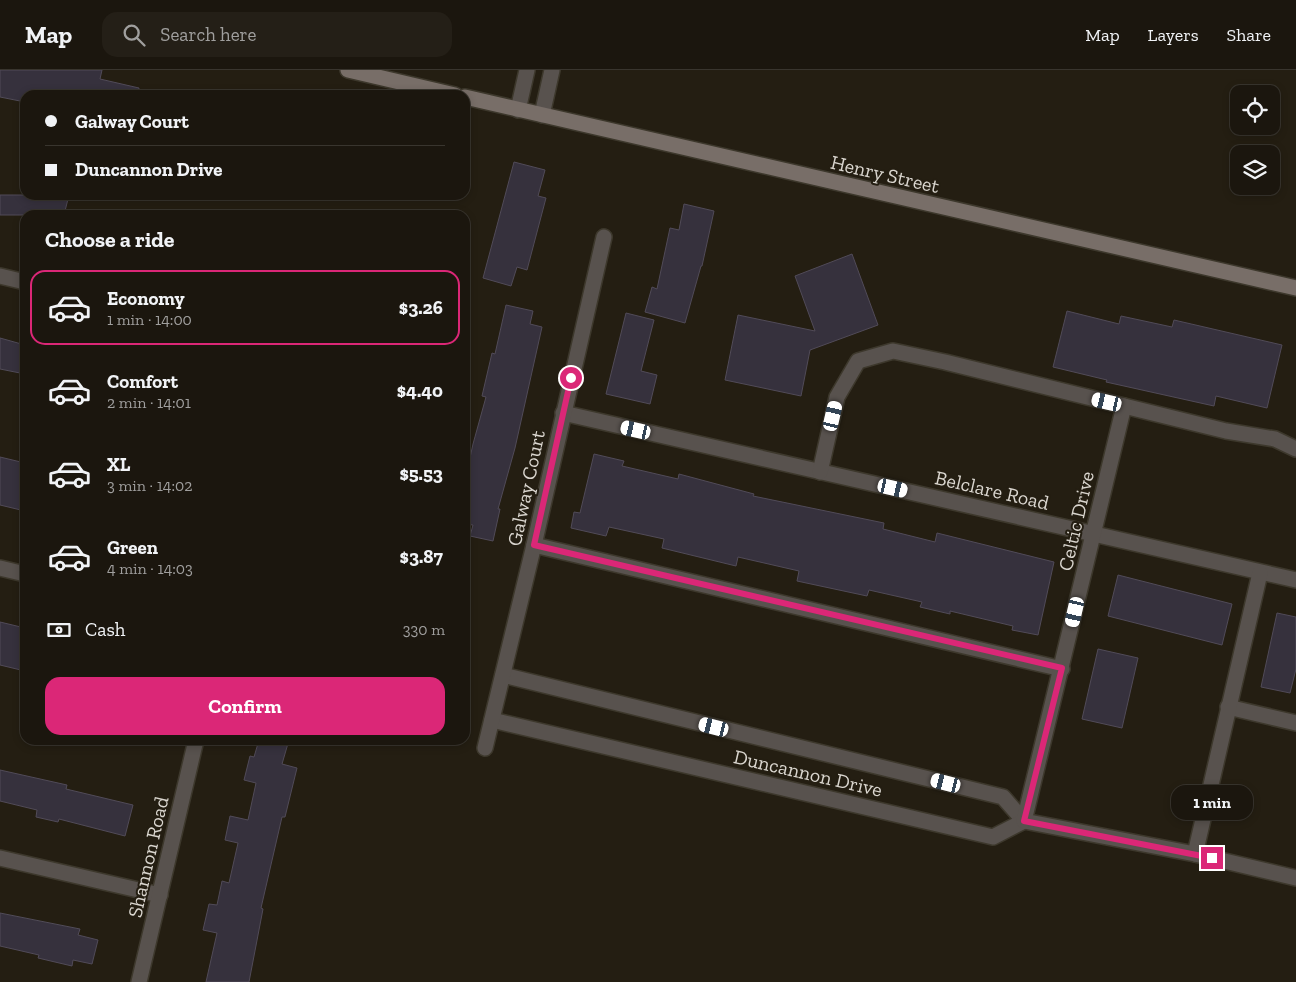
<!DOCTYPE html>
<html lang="en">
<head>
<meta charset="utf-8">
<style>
	body { margin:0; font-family:"Zilla Slab",serif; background:#241f17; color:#f1f3f6; height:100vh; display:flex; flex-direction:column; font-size:19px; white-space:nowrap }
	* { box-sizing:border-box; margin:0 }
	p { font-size:16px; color:#a09f9e }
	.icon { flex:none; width:28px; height:28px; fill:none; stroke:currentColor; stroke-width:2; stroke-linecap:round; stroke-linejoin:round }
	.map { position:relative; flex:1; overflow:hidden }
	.panel { position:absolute; left:20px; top:140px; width:450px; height:535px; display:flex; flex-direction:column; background:#1b160e; border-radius:15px; box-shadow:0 2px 8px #0003,0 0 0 1px #39352e }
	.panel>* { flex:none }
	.hud { position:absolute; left:20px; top:20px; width:450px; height:110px; border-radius:15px; box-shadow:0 2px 8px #0003,0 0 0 1px #39352e; display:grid; align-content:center; height:110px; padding:0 25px; background:#1b160e }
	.controls { position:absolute; left:1230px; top:15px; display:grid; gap:10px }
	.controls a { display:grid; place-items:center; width:50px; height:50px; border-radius:10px; background:#1b160e; box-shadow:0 2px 8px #0003,0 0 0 1px #39352e; font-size:25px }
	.end { position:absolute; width:22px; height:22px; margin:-11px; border:6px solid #db2777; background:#fff; box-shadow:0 0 0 2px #fff }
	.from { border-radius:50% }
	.bubble { position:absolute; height:35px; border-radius:15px; background:#1b160e; box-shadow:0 2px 8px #0003,0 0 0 1px #39352e; font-size:16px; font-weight:700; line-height:35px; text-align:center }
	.car { position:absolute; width:15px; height:30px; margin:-15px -8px; border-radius:6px; box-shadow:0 0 4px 1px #0007; background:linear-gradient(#fff 24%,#345 0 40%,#fff 0 76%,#345 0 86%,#fff 0) }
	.hud b { display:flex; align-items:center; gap:18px; height:48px; font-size:19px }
	.hud b+b { border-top:1px solid #39352e }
	.hud i { width:12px; height:12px; background:#f1f3f6 }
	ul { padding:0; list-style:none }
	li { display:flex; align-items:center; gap:15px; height:75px; margin:0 10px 8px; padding:0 15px; border:2px solid transparent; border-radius:15px }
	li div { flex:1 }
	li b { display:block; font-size:19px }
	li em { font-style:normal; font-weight:700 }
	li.on { border-color:#db2777 }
	li>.icon { width:45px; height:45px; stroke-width:1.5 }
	h2 { padding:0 25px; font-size:22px; line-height:60px }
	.pay { display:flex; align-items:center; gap:12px; height:55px; padding:0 25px; font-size:19px }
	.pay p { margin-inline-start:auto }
	.button { display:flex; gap:10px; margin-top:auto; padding:10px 25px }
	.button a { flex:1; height:58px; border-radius:15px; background:#db2777; color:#fff; font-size:20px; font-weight:700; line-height:58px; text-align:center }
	header { display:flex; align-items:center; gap:30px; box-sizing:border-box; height:70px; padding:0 25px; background:#1b160e; border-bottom:1px solid #39352e }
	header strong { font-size:24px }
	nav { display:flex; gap:28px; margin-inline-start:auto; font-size:18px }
	.search { width:350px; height:45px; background:#241f17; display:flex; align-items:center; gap:12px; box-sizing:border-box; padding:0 18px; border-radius:15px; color:#a09f9e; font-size:19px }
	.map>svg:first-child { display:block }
</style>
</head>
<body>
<header>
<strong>Map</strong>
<div class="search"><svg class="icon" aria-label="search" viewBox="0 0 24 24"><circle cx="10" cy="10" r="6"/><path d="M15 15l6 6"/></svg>Search here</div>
<nav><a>Map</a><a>Layers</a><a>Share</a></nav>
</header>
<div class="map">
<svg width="1296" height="912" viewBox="0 0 1296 912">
	<rect width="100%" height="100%" fill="#241e12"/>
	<g fill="#36313d" stroke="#514b58">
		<polygon points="0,0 102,0 100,9 139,18 138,25 25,25 25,32 0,27"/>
		<polygon points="514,92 545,100 538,126 546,128 527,200 517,197 511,216 483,208"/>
		<polygon points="0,125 69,125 64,145 0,145"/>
		<polygon points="684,134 714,141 702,196 701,196 685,253 645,242 652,217 657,219 670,158 679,160"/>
		<polygon points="852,184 878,255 810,280 801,326 725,310 738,245 815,261 795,206"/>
		<polygon points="506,235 533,241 530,254 542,257 515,378 498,439 500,439 493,471 470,466 473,455 465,454 465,411 473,374 486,327 482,326 492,283 495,284"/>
		<polygon points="1067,241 1119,254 1121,246 1172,257 1174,250 1282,275 1267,338 1216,326 1214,336 1106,312 1107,310 1053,297"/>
		<polygon points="626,243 654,250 641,301 657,305 650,334 606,324"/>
		<polygon points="0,268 25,275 25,304 0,299"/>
		<polygon points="594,384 624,391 622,396 678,409 679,404 754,424 753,426 884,453 883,459 935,472 937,463 1054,492 1038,565 1012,560 1013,556 950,541 950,544 920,537 922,532 869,520 867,526 797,511 799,501 738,487 736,496 662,478 664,469 609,457 606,466 571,458 574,442 580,443"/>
		<polygon points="0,387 25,393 25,441 0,435"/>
		<polygon points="1118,505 1232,534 1222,575 1108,546"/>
		<polygon points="1277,543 1296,547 1296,599 1290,623 1261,617"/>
		<polygon points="0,552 25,558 25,601 0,595"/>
		<polygon points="1098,579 1138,588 1122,658 1082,649"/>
		<polygon points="259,670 289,670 282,694 297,698 285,747 282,747 261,838 263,839 249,912 206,912 217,863 203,860 209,834 217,835 222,811 229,813 238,773 225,770 230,746 248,750 256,713 244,710 250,686 254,687"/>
		<polygon points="0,700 67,715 66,719 133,735 125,766 59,749 58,752 36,747 37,740 0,731"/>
		<polygon points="0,843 80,859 78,865 98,870 92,894 73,890 72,896 38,888 39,885 0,876"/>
	</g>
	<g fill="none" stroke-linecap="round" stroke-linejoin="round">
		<defs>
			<g id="street">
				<polyline points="518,40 527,0"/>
				<polyline points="542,45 552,0"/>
				<polyline points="0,206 25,212"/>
				<polyline points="563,343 1296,510"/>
				<polyline points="820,402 837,327 858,291 893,281 945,292 1226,361 1275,369 1296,379"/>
				<polyline points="534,475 1062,599"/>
				<polyline points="0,498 25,504"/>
				<polyline points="503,605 1003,727 1024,751 1195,784 1296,808"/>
				<polyline points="1228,637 1296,653"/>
				<polyline points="492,650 993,767 1024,751"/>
				<polyline points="485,678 534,475 604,167"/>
				<polyline points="1024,751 1124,336"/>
				<polyline points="1195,784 1260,503"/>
				<polyline points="0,788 160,825"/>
				<polyline points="139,912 196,670"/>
			</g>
			<g id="secondary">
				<polyline points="348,0 455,25"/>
				<polyline points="465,27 1296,218"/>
			</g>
		</defs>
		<use href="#street" stroke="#3d382c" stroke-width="18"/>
		<use href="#secondary" stroke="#3d382c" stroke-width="18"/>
		<use href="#street" stroke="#58524e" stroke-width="15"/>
		<use href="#secondary" stroke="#786e68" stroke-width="15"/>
	</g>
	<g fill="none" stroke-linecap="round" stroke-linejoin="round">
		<polyline stroke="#db2777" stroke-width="6" points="571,308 534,475 1062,598 1024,751 1212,788"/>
	</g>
	<g text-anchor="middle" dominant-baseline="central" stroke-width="4" stroke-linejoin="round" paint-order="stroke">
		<g font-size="20" fill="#dad6cf" stroke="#241e12">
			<text transform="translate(885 104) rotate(13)">Henry Street</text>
			<text transform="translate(526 418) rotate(-78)">Galway Court</text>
			<text transform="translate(992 420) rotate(13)">Belclare Road</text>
			<text transform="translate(1076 451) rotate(-77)">Celtic Drive</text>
			<text transform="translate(808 703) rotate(13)">Duncannon Drive</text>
			<text transform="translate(148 787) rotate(-77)">Shannon Road</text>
		</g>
	</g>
</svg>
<div class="controls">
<a><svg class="icon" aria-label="locate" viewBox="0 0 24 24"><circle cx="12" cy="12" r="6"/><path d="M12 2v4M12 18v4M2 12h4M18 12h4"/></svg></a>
<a><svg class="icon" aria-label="layers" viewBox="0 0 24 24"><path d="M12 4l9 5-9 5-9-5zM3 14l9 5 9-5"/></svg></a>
</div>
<i class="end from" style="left:571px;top:308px"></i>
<i class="end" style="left:1212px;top:788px"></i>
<div class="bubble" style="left:1171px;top:715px;width:82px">1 min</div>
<i class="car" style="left:1107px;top:332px;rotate:283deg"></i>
<i class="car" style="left:833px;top:346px;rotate:13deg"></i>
<i class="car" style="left:636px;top:360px;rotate:283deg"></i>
<i class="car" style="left:893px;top:418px;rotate:103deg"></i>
<i class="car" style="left:1075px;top:542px;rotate:193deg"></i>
<i class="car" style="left:714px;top:657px;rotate:284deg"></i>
<i class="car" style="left:946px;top:713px;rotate:284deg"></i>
<div class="hud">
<b><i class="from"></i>Galway Court</b>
<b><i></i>Duncannon Drive</b>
</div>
<section class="panel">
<h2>Choose a ride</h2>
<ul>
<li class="on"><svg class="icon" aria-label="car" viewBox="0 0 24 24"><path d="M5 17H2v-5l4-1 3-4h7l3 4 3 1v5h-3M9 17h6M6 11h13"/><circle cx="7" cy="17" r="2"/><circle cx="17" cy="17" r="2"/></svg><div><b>Economy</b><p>1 min · 14:00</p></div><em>$3.26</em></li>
<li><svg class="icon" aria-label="car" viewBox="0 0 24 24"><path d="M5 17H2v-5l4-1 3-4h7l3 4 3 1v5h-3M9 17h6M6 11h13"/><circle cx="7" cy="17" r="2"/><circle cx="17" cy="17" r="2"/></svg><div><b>Comfort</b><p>2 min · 14:01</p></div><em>$4.40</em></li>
<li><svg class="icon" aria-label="car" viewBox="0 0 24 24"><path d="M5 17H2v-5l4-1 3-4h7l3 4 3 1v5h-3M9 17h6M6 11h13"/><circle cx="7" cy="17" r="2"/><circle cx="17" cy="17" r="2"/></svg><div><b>XL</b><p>3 min · 14:02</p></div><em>$5.53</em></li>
<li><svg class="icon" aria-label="car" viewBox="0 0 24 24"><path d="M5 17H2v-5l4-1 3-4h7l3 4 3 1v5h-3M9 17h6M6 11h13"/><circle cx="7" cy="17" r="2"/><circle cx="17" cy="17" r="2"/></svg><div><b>Green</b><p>4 min · 14:03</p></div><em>$3.87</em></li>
</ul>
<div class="pay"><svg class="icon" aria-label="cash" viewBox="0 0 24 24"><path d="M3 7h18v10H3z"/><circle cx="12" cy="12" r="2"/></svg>Cash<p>330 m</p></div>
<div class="button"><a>Confirm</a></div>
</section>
</div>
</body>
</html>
